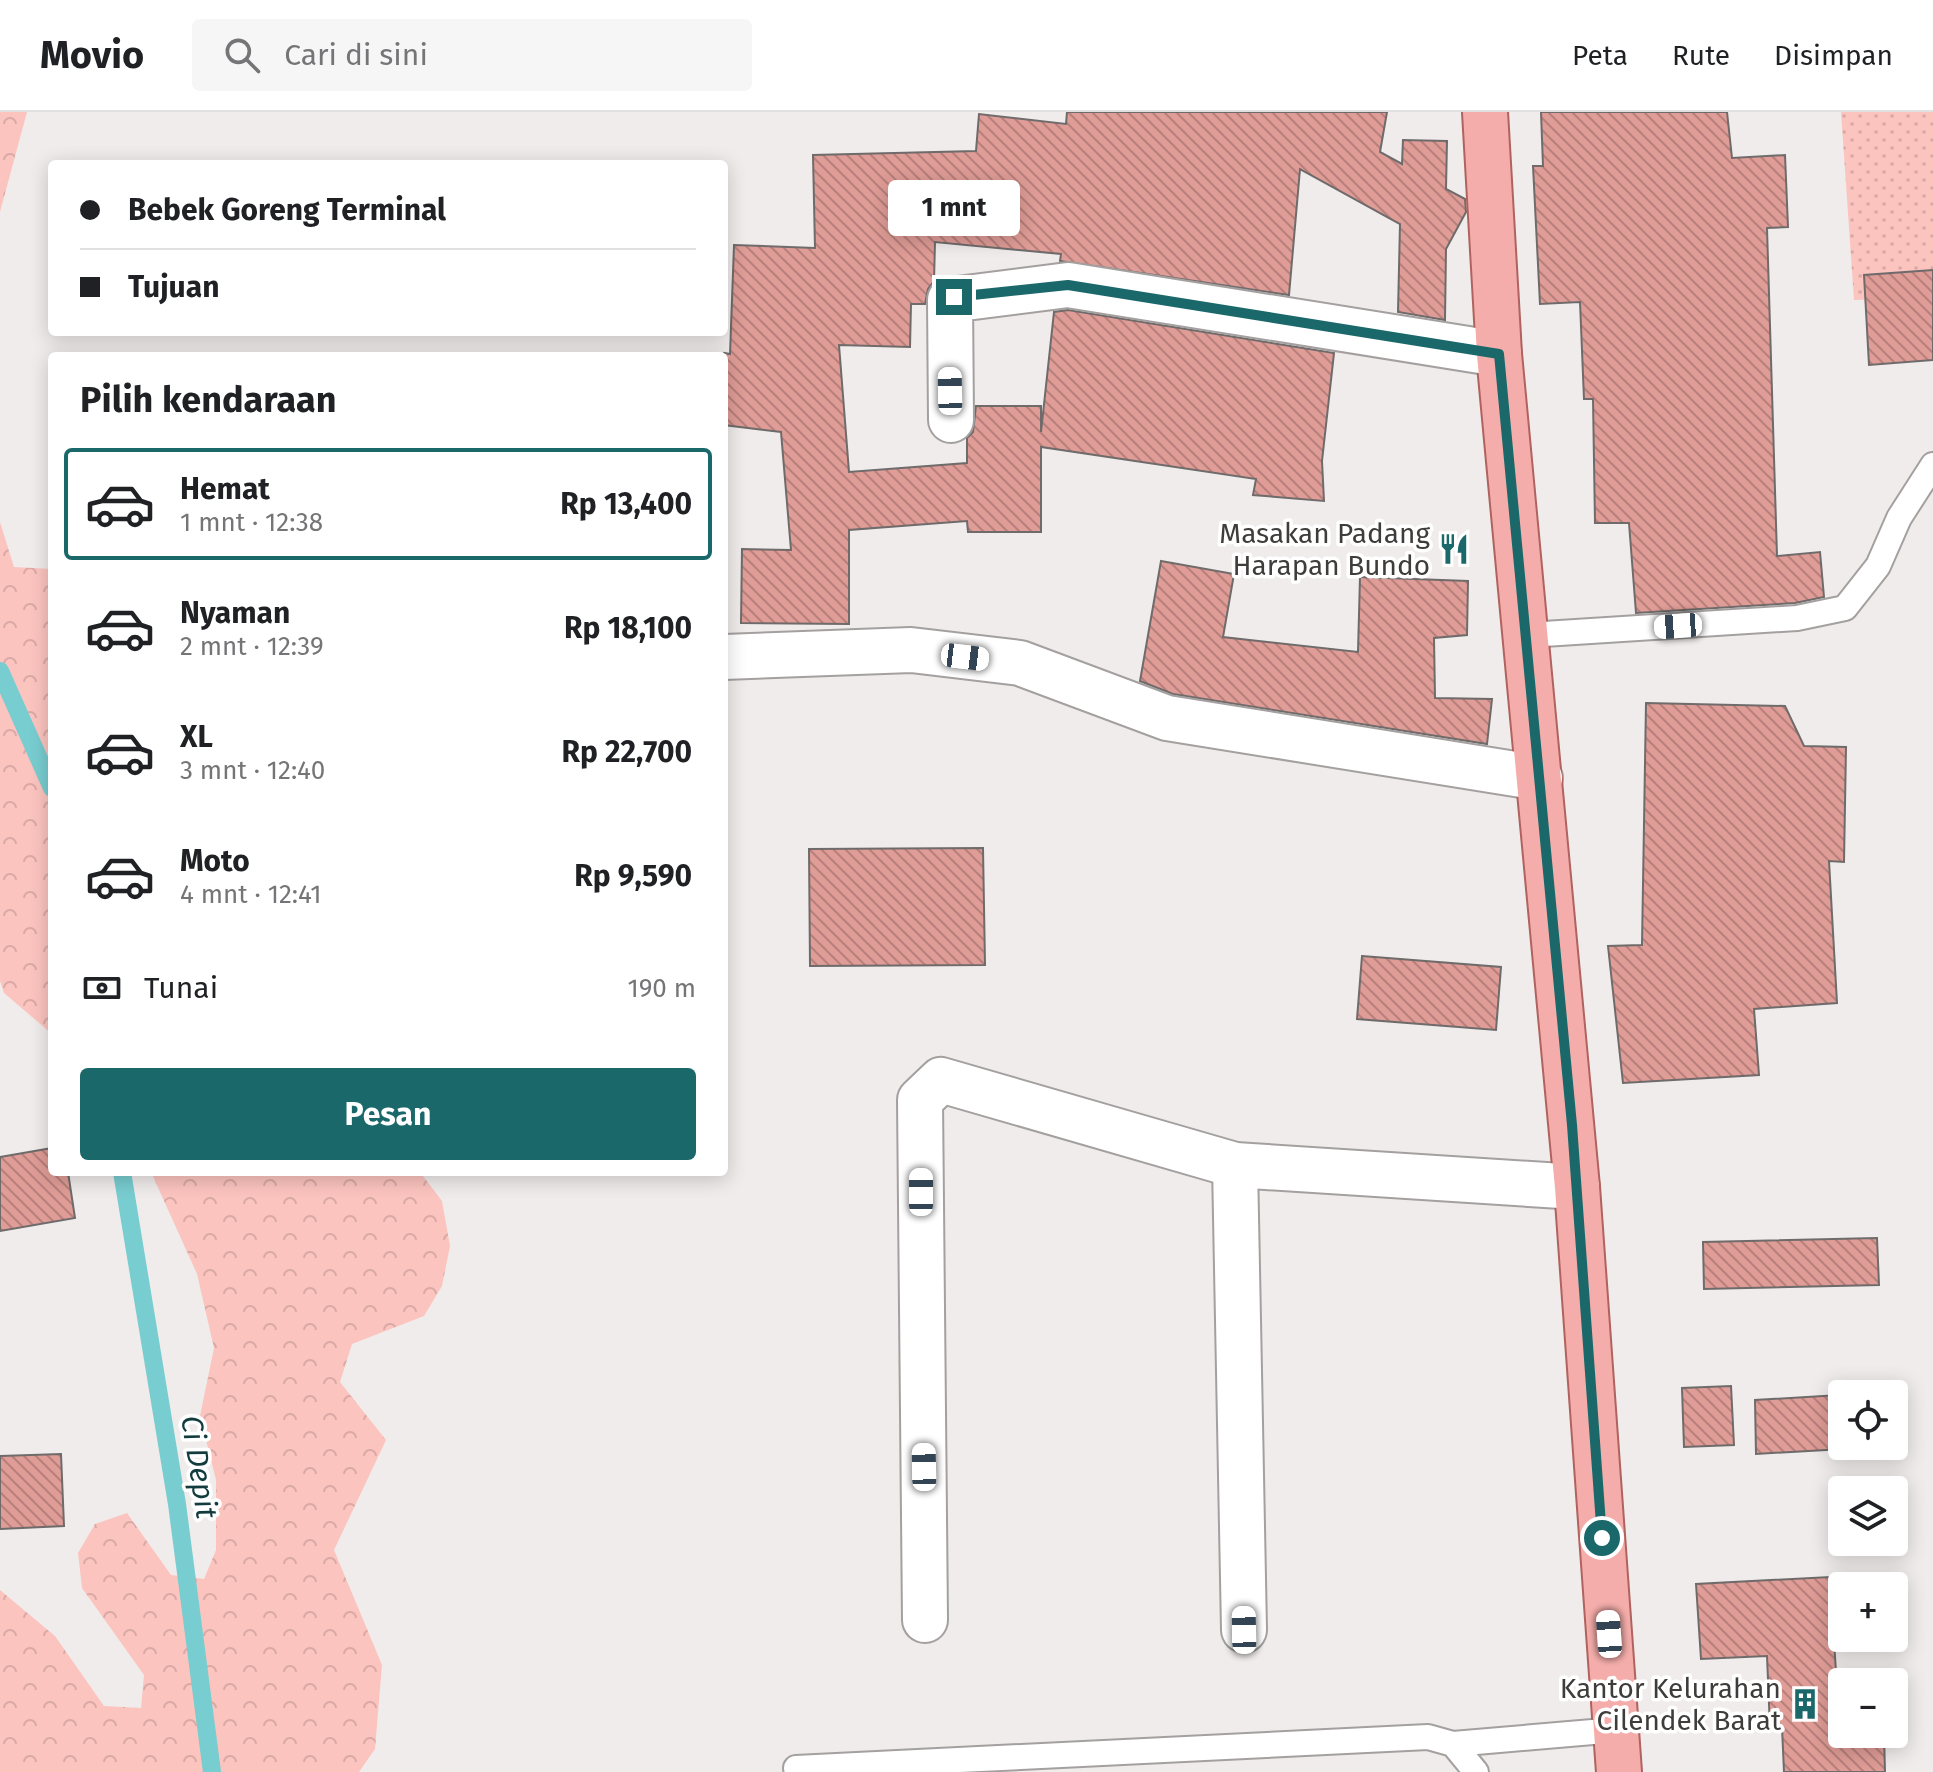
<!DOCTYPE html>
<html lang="id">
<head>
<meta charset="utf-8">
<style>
	body { margin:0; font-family:"Fira Sans",sans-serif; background:#f6f6f6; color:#202124; height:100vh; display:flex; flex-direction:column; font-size:30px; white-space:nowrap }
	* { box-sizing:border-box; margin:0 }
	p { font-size:26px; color:#757577 }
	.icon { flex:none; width:44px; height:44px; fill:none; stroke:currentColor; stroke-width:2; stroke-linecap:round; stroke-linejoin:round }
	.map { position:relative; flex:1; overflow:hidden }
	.sheet { position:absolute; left:48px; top:240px; width:680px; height:824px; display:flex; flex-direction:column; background:#fff; border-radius:8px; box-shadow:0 4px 20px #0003 }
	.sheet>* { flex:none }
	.hud { position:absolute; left:48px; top:48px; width:680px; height:176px; border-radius:8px; box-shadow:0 4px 20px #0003; display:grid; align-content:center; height:176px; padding:0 32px; background:#fff }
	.fabs { position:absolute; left:1828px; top:1268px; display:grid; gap:16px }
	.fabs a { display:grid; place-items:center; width:80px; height:80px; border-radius:8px; background:#fff; box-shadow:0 4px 20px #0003; font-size:40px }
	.end { position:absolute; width:36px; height:36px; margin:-18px; border:10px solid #1b686b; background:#fff; box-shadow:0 0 0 4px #fff }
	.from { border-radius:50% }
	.bubble { position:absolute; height:56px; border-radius:8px; background:#fff; box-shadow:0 4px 20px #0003; font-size:26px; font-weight:700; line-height:56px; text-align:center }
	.car { position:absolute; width:24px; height:48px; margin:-24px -12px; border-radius:10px; box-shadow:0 0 6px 2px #0007; background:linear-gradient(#fff 24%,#345 0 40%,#fff 0 76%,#345 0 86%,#fff 0) }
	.hud b { display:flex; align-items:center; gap:28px; height:76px; font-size:30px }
	.hud b+b { border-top:2px solid #e0e0e0 }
	.hud i { width:20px; height:20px; background:#202124 }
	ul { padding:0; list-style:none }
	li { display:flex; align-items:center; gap:24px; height:112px; margin:0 16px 12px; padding:0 16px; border:4px solid transparent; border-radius:8px }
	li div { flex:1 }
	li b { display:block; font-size:30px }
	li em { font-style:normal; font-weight:700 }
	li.active { border-color:#1b686b }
	li>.icon { width:72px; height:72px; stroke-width:1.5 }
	h2 { padding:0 32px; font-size:36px; line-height:96px }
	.pay { display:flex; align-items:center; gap:20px; height:88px; padding:0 32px; font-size:30px }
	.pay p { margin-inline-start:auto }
	.primary-button { display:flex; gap:16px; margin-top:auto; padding:16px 32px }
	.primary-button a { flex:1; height:92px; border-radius:8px; background:#1b686b; color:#fff; font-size:32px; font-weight:700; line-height:92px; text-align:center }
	header { display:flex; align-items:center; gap:48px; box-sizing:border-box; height:112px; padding:0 40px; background:#fff; border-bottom:2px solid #e0e0e0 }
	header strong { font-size:38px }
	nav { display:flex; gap:44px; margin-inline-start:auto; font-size:28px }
	.search { width:560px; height:72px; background:#f6f6f6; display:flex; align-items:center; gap:20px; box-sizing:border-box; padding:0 28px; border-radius:8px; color:#757577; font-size:30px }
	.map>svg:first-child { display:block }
</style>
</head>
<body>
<header>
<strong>Movio</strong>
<div class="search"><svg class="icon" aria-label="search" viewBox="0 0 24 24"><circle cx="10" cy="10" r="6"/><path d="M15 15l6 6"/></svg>Cari di sini</div>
<nav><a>Peta</a><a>Rute</a><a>Disimpan</a></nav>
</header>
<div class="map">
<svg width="1933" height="1660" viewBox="0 0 1933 1660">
	<defs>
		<pattern id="forest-crowns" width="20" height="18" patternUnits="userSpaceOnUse" patternTransform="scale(2)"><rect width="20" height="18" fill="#fcc4bf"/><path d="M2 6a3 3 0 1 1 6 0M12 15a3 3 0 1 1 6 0" fill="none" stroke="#d9a9a5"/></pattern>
		<pattern id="park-dots" width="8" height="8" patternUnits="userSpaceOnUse" patternTransform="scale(2)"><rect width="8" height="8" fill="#fcc4bf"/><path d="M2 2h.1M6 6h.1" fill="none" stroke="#d9a9a5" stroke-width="1.8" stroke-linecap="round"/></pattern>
		<pattern id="building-back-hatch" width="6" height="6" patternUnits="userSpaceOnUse" patternTransform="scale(2)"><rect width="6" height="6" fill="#e09c96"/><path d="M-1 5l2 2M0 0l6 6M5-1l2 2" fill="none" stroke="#b7807c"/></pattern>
	</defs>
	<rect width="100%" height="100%" fill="#f0eceb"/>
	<g fill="url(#forest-crowns)">
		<polygon points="0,0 27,0 0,100"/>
		<polygon points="0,410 14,455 52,457 52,922 4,881 0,869"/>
		<polygon points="151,1060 420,1060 442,1089 450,1134 442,1174 424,1204 352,1232 340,1270 386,1328 334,1438 382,1553 375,1637 359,1660 0,1660 0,1478 55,1524 104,1594 141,1596 144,1563 82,1476 78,1441 95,1412 127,1401 171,1463 204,1467 216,1438 216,1368 200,1304 214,1236 197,1162"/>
	</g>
	<polygon fill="url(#park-dots)" points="1841,0 1933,0 1933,186 1854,188"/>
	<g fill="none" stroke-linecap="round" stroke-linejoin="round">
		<g stroke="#78cdd0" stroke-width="18">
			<polyline points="0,559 52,676"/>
			<polyline points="122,1060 177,1392 212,1660"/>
		</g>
	</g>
	<g fill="url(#building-back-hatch)" stroke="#6f6b6b" stroke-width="2">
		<polygon points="1067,0 1387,0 1380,40 1402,52 1403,28 1447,29 1446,77 1465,87 1466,100 1446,137 1445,208 1398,200 1400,112 1300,57 1289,183 1060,149 1061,142 935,130 934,169 928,177 925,192 911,192 910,235 839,233 849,360 967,351 967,326 973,320 976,294 1041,294 1041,320 1054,200 1068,198 1334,241 1322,349 1324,389 1253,383 1256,367 1041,335 1041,420 968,420 967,409 849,418 849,512 741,511 742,437 791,438 781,320 724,313 724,241 730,242 734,133 815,136 813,43 976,39 979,2 1066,12"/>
		<polygon points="1541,0 1727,0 1732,46 1785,43 1788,115 1767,116 1777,444 1820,440 1824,485 1795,491 1636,501 1629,411 1595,411 1593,287 1584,287 1580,190 1540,192 1533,54 1543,54"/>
		<polygon points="1933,158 1933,248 1869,253 1864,163"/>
		<polygon points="1161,449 1234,462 1223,525 1358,540 1360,465 1468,469 1467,523 1434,526 1435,586 1492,587 1487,632 1173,582 1140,569"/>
		<polygon points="1646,591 1785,594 1804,634 1846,635 1844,750 1829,749 1837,891 1754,897 1759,963 1623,971 1608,834 1642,833"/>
		<polygon points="983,736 985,853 810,854 809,737"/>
		<polygon points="1362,844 1501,855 1496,918 1357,907"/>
		<polygon points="52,1036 52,1060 68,1060 75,1106 0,1119 0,1045"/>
		<polygon points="1877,1126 1879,1173 1704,1177 1703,1130"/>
		<polygon points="1731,1274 1734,1333 1684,1335 1682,1276"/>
		<polygon points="1839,1283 1843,1337 1756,1342 1755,1288"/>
		<polygon points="61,1342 64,1414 0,1417 0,1344"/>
		<polygon points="1830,1465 1836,1560 1881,1559 1882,1570 1842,1570 1842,1622 1884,1622 1885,1660 1784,1660 1782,1615 1770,1616 1767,1544 1701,1547 1696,1472"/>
	</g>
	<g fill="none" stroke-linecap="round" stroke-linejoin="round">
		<defs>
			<g id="service">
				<polyline points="1528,523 1797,506 1845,496 1878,454 1899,406 1933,353"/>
				<polyline points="1453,1632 1616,1618"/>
				<polyline points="796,1656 1428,1625 1453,1632 1476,1660"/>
			</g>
			<g id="minor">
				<polyline points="951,308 950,188 1068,173 1499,242"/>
				<polyline points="724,545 911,538 1020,551 1167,606 1540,666"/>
				<polyline points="1235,1053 1244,1518"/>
				<polyline points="925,1508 920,988 941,968 1235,1053 1577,1075"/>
			</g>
			<polyline id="primary" points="1485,0 1499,242 1577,1075 1619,1660"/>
		</defs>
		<use href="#service" stroke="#a4a09f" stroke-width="28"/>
		<use href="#minor" stroke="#a4a09f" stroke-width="48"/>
		<use href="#primary" stroke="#b0635e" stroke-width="48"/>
		<use href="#service" stroke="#fff" stroke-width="24"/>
		<use href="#minor" stroke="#fff" stroke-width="44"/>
		<use href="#primary" stroke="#f4adaa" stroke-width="44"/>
	</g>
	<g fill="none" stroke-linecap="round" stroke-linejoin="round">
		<polyline stroke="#1b686b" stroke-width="10" points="954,185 1068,173 1499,242 1572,1013 1602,1426"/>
	</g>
	<defs>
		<symbol id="restaurant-bare" viewBox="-9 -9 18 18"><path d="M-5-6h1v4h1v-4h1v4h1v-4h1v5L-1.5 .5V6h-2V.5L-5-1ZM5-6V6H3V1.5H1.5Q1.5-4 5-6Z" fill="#1b686b" stroke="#fff" stroke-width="2.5" paint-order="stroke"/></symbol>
		<symbol id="building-bare" viewBox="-9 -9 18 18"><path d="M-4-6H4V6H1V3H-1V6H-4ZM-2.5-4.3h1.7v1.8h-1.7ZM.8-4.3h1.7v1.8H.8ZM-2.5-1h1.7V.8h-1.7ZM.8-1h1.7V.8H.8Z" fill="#1b686b" stroke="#fff" stroke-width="2.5" paint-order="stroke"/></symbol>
	</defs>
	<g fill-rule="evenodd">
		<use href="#restaurant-bare" x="1432" y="415" width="44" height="44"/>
		<use href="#building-bare" x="1783" y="1570" width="44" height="44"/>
	</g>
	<g text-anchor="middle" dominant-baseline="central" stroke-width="7" stroke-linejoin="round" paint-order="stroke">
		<g font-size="28" fill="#3e3d3c" stroke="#fff" text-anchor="end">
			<text x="1430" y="421">Masakan Padang<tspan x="1430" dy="32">Harapan Bundo</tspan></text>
			<text x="1781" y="1576">Kantor Kelurahan<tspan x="1781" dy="32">Cilendek Barat</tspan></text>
		</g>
		<g font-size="30" font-style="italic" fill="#123b3d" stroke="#fff">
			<text transform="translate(199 1355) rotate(81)">Ci Depit</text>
		</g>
	</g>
</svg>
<div class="fabs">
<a><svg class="icon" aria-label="locate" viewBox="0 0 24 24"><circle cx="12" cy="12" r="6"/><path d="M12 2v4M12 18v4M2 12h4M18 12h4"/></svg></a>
<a><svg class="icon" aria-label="layers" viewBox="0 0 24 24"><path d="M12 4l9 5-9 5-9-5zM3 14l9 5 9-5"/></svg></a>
<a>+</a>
<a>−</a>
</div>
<i class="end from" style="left:1602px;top:1426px"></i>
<i class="end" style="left:954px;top:185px"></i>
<div class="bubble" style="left:888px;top:68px;width:132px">1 mnt</div>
<i class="car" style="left:950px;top:279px;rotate:359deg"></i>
<i class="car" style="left:1678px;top:514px;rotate:266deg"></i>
<i class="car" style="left:965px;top:545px;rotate:97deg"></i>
<i class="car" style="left:921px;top:1080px;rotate:0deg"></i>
<i class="car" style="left:924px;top:1355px;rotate:359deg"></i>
<i class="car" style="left:1244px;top:1518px;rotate:359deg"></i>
<i class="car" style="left:1609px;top:1522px;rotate:356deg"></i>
<div class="hud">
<b><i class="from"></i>Bebek Goreng Terminal</b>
<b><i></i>Tujuan</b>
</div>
<section class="sheet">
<h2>Pilih kendaraan</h2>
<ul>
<li class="active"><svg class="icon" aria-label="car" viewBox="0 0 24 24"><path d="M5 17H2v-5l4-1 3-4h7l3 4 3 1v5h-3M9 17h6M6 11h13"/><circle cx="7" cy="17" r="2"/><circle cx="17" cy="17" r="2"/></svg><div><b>Hemat</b><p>1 mnt · 12:38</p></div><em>Rp 13,400</em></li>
<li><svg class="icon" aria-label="car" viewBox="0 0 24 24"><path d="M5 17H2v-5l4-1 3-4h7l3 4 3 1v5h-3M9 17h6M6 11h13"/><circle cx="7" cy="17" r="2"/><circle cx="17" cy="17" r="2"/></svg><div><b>Nyaman</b><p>2 mnt · 12:39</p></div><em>Rp 18,100</em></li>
<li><svg class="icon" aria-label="car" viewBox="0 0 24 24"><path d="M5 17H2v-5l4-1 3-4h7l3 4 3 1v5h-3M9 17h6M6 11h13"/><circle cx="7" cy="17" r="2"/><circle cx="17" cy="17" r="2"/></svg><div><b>XL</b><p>3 mnt · 12:40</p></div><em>Rp 22,700</em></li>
<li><svg class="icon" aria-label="car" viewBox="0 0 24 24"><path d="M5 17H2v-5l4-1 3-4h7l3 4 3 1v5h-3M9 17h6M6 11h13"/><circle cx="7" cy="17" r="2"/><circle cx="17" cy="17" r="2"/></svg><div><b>Moto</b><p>4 mnt · 12:41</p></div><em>Rp 9,590</em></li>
</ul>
<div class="pay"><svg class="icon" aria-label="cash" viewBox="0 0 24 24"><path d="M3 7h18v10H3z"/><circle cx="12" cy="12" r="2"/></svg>Tunai<p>190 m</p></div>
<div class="primary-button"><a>Pesan</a></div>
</section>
</div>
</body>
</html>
